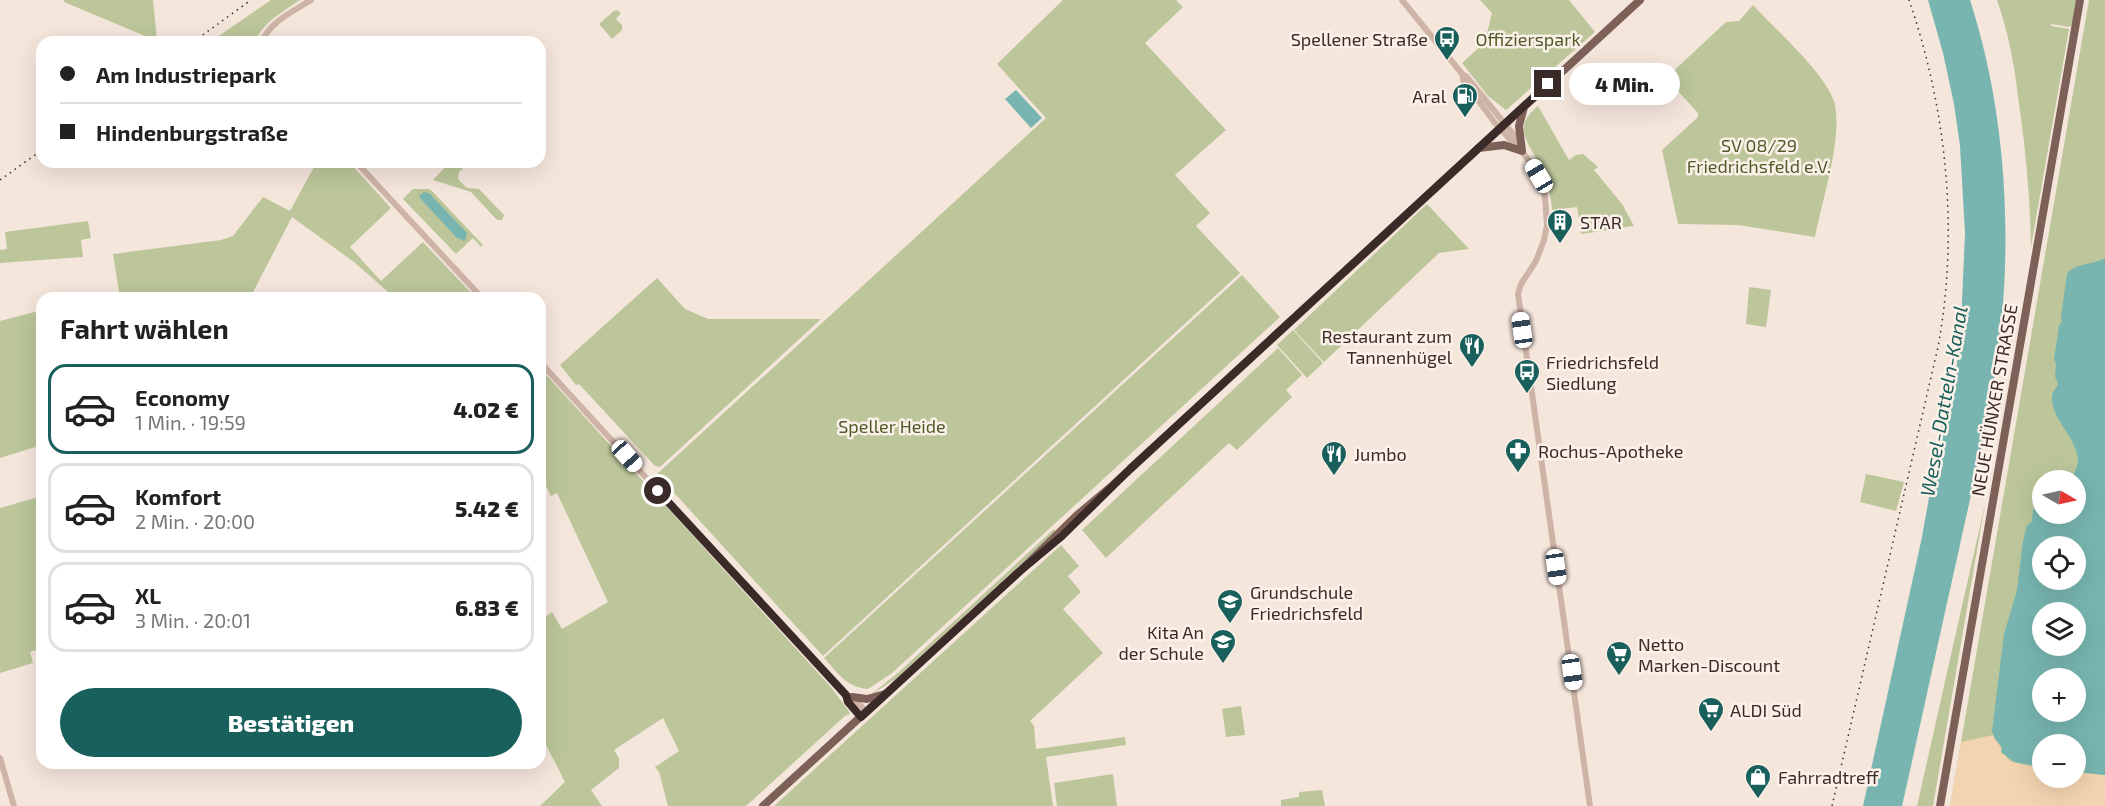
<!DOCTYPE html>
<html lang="de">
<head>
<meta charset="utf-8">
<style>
	body { margin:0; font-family:"Exo 2",sans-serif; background:#f2f2f2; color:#222; height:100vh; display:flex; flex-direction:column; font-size:22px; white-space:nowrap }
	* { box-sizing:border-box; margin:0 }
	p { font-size:20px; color:#767676 }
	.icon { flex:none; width:33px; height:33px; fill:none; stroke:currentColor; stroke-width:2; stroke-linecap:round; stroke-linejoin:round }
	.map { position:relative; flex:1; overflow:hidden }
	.panel { position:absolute; left:36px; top:292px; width:510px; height:477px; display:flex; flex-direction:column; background:#fff; border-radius:18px; box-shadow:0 6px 24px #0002 }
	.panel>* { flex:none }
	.hud { position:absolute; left:36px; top:36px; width:510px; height:132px; border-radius:18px; box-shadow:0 6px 24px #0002; display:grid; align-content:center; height:132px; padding:0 24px; background:#fff }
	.needle { width:39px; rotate:99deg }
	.buttons { position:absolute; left:2032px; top:470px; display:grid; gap:12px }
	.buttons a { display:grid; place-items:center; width:54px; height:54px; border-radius:50%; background:#fff; box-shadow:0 6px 24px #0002; font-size:30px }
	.end { position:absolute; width:27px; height:27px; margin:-14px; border:8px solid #3a2b28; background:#fff; box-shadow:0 0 0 3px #fff }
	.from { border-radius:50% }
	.bubble { position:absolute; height:42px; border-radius:21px; background:#fff; box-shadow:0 6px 24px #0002; font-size:20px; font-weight:800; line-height:42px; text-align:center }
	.car { position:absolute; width:18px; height:36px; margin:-18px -9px; border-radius:8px; box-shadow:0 0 4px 2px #0007; background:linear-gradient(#fff 24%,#345 0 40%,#fff 0 76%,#345 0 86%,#fff 0) }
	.hud b { display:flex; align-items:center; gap:21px; height:57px; font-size:22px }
	.hud b+b { border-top:2px solid #e0e0e0 }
	.hud i { width:15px; height:15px; background:#222 }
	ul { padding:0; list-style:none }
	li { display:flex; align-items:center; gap:18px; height:90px; margin:0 12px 9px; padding:0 12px; border:3px solid #e0e0e0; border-radius:18px }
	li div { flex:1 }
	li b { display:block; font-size:22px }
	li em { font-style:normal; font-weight:800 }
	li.current { border-color:#19605c }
	li>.icon { width:54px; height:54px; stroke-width:1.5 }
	h2 { padding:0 24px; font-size:27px; line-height:72px }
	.button { display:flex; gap:12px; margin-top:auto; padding:12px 24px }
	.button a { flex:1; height:69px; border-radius:36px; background:#19605c; color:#fff; font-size:24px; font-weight:800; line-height:69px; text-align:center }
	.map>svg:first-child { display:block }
</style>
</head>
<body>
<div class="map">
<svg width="2105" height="806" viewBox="0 0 2105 806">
	<rect width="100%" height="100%" fill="#f5e6dc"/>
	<g fill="#bcc69a" fill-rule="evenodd">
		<polygon points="64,0 153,0 157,41 64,2"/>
		<path d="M271,0H300C283,12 263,22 255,42H210Z"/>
		<polygon points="1063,0 1176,0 1183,7 1145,43 1226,130 1175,175 1210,213 1196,226 1240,273 823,656 657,474 1046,118 997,64"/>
		<polygon points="1480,0 1569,0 1595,32 1506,110 1488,96 1462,63 1485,42 1492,13"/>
		<path d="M1997,0H2077L2072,25L2069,27L2051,24V26L2069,29L2031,247C2030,199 2026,152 2019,104C2015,69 2009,34 1997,0Z"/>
		<path d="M2089,0H2105V806H1950ZM2043,480H2076V513H2043ZM2043,546H2076V579H2043ZM2043,612H2076V645H2043ZM2043,678H2076V711H2043ZM2043,744H2076V777H2043Z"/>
		<path d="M1753,5C1774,28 1829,76 1835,105C1842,141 1822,201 1815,237L1738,225L1678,224L1662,150L1698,117V113L1666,78L1726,22L1739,21Z"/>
		<polygon points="617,10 621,13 616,19 622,25 622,30 612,39 599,24 614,11"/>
		<path d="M1538,106L1569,160L1576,155L1583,154L1598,167L1594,170L1622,204L1634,226L1618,228L1616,220L1617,229L1581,234L1577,207L1552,210C1551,192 1545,176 1537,160C1532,150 1525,142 1524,130C1523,120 1531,112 1538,106Z"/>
		<polygon points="308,162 349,162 391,208 350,247 381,281 423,242 476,298 395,298 354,262 292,217 250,298 120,298 113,254 221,240 233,236 263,197 290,211 314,167"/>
		<polygon points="450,162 469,162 459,172 458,179 467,188 479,189 504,215 502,220 497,220 471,192 433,180"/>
		<polygon points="413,189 429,189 432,191 483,245 481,247 473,238 456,254 403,199"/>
		<polygon points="1427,204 1469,249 1439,253 1324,362 1294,330"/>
		<polygon points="88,221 91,238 81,240 83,257 0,263 0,250 7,249 5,232"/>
		<path d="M1242,275L1280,317L892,673L868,689C846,687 838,673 824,658Z"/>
		<polygon points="657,278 685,309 708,319 821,319 660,467 655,466 579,384 576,385 560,365"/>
		<polygon points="1749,287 1771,290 1766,327 1746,324"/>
		<polygon points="42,310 42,445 0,458 0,321"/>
		<polygon points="1293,330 1323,363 1307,378 1277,345"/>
		<polygon points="1278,348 1302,375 1286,390 1292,397 1237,450 1229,443 1106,558 1082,530"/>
		<polygon points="540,368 830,686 848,710 850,714 845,716 746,806 668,806 659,772 655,767 679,751 663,718 614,750 619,758 619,768 591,790 602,806 540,806 565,782 540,733 540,621 552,612 562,629 608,602 557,493 551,496 540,474"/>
		<polygon points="1866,474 1904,482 1896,511 1860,502"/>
		<polygon points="42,496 42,648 30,652 33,663 0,673 0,508"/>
		<polygon points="1985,504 1933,806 1917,806"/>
		<polygon points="1054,529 1056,532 897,678 869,696 899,672"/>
		<polygon points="1061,545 1079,566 1068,576 1081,592 1063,609 1103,653 1030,721 1034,726 1036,749 1125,737 1126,745 1046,757 1053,806 774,806"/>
		<polygon points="1241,706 1245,735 1226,737 1222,709"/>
		<polygon points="1113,774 1117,806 1057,806 1054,783"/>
		<polygon points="1322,790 1325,806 1281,806 1281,800 1299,797 1299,792"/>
	</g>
	<path fill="#f3d4b0" d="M1993,735C1996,740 2007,758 2009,760C2015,764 2036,767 2043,767V777H2076V772L2105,775V806H1950L1961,742Z"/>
	<g fill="#78b5b0" fill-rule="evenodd">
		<path d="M1928,0H1970C2009,121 2014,256 1994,381C1985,439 1970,497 1958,554C1939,638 1921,722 1902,806H1863L1922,537L1944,413L1955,382L1961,325L1965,233L1960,146L1954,104L1943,53Z"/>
		<polygon points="1016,90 1042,118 1031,128 1005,99"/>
		<polygon points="424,192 429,193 467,233 465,241 457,238 420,198 419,196"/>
		<path d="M2105,258V775L2076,772V744H2043V767L2014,762L2001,752L2002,747L1995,739L1992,731L2004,634L2017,590L2023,541L2027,526L2032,521L2033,510L2043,497V513H2076V480H2071C2073,475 2077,468 2078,462C2079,440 2050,418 2052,397C2052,392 2056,389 2058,384L2055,376L2056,364L2054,359L2059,326L2062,321L2061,317L2067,274C2075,263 2093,265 2105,258ZM2043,546H2076V579H2043ZM2043,612H2076V645H2043ZM2043,678H2076V711H2043Z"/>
	</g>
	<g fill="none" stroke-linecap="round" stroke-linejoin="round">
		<g stroke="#ceb4a6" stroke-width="6">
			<polyline points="1402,0 1463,75 1466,76 1518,140 1522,151 1539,176 1545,197 1547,225 1544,240 1536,261 1521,284 1518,294 1590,806"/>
			<path d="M262,42C269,22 294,11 311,0"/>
			<polyline points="1463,75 1463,80 1495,123 1519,149"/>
			<polyline points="356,162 482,298"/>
			<polyline points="540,362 817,664 846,695 852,697 867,712"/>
			<polyline points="846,695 848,702 861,717"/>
			<polyline points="0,758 14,806"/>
		</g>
		<g stroke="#7d6057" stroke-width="8">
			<polyline points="1479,148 1504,145 1522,151 1519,126 1524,107"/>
			<polyline points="852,697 867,699 885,694"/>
			<polyline points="763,806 1020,571 1076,516 1113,485 1640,0"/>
			<polyline points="1940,806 2080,0"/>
		</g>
		<g stroke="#3a2b28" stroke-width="1.5" stroke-dasharray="1.5 4.5" stroke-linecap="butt">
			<polyline points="193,42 251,0"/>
			<polyline points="0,180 42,150"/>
			<path d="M1832,806L1938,347C1959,233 1947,110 1909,0"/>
		</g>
	</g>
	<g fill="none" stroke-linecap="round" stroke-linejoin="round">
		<polyline stroke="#3a2b28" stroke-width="8" points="658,491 846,695 848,702 861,717 1020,571 1062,536 1130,469 1548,84"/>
	</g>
	<defs>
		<symbol id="bus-pin" viewBox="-11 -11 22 30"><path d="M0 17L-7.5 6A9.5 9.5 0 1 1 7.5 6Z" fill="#19605c" stroke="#fcf1e9"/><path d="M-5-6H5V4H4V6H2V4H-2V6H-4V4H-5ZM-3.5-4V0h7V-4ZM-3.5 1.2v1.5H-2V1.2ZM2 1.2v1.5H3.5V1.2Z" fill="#fff"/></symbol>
		<symbol id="fuel-pin" viewBox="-11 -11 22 30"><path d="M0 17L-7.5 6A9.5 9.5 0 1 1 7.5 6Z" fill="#19605c" stroke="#fcf1e9"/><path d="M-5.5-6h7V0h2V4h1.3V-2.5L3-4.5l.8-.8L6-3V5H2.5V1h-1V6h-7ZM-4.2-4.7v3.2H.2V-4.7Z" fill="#fff"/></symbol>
		<symbol id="building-pin" viewBox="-11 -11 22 30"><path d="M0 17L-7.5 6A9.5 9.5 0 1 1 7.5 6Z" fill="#19605c" stroke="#fcf1e9"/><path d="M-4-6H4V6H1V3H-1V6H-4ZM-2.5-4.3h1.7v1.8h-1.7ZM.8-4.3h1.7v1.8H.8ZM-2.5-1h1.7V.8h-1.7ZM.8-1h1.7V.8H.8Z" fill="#fff"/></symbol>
		<symbol id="restaurant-pin" viewBox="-11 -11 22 30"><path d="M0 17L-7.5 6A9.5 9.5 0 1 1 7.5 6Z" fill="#19605c" stroke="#fcf1e9"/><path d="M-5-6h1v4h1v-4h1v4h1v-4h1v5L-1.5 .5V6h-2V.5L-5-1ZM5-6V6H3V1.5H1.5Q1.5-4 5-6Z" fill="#fff"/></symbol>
		<symbol id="pharmacy-pin" viewBox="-11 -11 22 30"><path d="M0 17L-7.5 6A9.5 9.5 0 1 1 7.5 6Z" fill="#19605c" stroke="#fcf1e9"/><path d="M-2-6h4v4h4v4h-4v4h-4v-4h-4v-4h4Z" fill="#fff"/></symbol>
		<symbol id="school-pin" viewBox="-11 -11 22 30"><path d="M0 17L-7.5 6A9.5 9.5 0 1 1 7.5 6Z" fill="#19605c" stroke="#fcf1e9"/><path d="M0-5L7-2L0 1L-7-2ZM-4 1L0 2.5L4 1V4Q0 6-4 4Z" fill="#fff"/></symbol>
		<symbol id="supermarket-pin" viewBox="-11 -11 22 30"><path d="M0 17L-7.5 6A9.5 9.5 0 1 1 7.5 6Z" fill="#19605c" stroke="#fcf1e9"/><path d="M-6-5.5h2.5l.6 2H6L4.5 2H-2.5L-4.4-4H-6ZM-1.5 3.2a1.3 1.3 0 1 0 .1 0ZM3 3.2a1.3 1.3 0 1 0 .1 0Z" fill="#fff"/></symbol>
		<symbol id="shop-pin" viewBox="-11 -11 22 30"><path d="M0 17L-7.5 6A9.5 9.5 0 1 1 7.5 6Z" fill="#19605c" stroke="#fcf1e9"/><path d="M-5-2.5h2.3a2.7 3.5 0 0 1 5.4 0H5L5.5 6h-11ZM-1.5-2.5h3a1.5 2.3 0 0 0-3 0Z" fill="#fff"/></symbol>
	</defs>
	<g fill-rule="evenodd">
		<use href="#bus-pin" x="1432" y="24" width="30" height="40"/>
		<use href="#fuel-pin" x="1450" y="81" width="30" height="40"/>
		<use href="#building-pin" x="1545" y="207" width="30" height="40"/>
		<use href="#restaurant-pin" x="1457" y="331" width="30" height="40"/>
		<use href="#bus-pin" x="1512" y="357" width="30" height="40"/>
		<use href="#pharmacy-pin" x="1503" y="436" width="30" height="40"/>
		<use href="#restaurant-pin" x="1319" y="439" width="30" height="40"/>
		<use href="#school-pin" x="1215" y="587" width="30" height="40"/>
		<use href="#school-pin" x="1208" y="627" width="30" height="40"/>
		<use href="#supermarket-pin" x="1604" y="639" width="30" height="40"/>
		<use href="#supermarket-pin" x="1696" y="695" width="30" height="40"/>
		<use href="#shop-pin" x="1743" y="762" width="30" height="40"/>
	</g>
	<g text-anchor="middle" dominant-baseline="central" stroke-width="5" stroke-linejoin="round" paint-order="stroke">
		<g font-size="18" fill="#3a2b28" stroke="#fcf1e9" text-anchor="start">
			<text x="1428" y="39" text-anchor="end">Spellener Straße</text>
			<text x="1446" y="96" text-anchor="end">Aral</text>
			<text x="1580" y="222">STAR</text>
			<text x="1452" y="336" text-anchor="end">Restaurant zum<tspan x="1452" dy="21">Tannenhügel</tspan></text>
			<text x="1546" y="362">Friedrichsfeld<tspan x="1546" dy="21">Siedlung</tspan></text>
			<text x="1538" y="451">Rochus-Apotheke</text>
			<text x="1354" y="454">Jumbo</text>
			<text x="1250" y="592">Grundschule<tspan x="1250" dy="21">Friedrichsfeld</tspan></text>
			<text x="1204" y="632" text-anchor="end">Kita An<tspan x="1204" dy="21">der Schule</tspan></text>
			<text x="1638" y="644">Netto<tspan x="1638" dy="21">Marken-Discount</tspan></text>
			<text x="1730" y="710">ALDI Süd</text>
			<text x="1778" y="777">Fahrradtreff</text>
		</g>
		<g font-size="18" fill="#4f5b29" stroke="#fcf1e9">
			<text x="1528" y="39">Offizierspark</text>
			<text x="1759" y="145">SV 08/29<tspan x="1759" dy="21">Friedrichsfeld e.V.</tspan></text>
			<text x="892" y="426">Speller Heide</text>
		</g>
		<g font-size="18" fill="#3a2b28" stroke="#fcf1e9">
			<text transform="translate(1994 400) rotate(-80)">NEUE HÜNXER STRASSE</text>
		</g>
		<g font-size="20" font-style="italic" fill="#19605c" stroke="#fcf1e9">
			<text transform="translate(1943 401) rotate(-80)">Wesel-Datteln-Kanal</text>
		</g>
	</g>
</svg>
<div class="buttons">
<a><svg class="needle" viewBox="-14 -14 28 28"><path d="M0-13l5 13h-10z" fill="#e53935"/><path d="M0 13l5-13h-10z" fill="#767676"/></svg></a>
<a><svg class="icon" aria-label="locate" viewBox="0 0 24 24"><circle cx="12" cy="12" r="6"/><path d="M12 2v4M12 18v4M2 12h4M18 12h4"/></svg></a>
<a><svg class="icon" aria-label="layers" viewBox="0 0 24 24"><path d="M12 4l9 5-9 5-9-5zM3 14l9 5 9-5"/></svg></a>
<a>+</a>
<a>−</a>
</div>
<i class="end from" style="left:658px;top:491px"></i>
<i class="end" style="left:1548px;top:84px"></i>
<div class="bubble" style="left:1569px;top:63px;width:111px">4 Min.</div>
<i class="car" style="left:1539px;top:176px;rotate:329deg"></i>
<i class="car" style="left:1522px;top:330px;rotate:352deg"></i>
<i class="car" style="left:627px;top:456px;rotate:138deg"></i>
<i class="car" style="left:1556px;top:567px;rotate:172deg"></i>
<i class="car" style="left:1572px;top:672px;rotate:172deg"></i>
<div class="hud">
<b><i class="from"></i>Am Industriepark</b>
<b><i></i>Hindenburgstraße</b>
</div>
<section class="panel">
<h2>Fahrt wählen</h2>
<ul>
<li class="current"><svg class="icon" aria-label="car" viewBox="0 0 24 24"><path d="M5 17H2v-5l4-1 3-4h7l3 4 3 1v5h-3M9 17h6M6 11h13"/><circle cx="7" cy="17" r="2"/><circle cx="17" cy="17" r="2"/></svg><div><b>Economy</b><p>1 Min. · 19:59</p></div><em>4.02 €</em></li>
<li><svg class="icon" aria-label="car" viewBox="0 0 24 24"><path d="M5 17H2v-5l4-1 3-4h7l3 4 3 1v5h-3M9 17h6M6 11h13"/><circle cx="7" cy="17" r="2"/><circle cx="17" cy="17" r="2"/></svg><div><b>Komfort</b><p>2 Min. · 20:00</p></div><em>5.42 €</em></li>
<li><svg class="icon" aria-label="car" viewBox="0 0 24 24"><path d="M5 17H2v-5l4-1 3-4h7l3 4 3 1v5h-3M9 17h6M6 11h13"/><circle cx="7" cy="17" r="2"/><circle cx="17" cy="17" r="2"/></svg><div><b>XL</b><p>3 Min. · 20:01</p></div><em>6.83 €</em></li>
</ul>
<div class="button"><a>Bestätigen</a></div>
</section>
</div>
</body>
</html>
